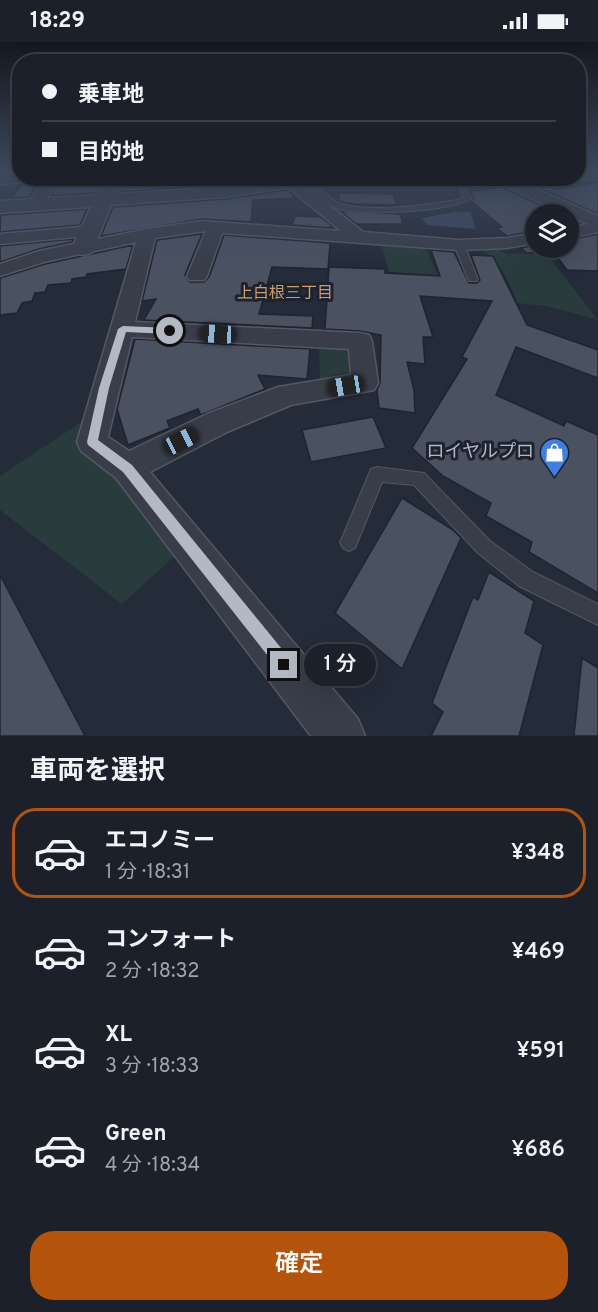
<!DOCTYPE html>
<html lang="ja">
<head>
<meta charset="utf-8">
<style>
	body { margin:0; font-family:Overpass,"Noto Sans JP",sans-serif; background:#282d37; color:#f1f3f6; height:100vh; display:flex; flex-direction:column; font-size:22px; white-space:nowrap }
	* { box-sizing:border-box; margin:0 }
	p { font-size:20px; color:#a0a3a9 }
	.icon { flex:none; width:33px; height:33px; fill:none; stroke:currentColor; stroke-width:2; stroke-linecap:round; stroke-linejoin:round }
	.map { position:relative; height:694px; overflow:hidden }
	.drawer { display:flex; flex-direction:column; background:#1b202b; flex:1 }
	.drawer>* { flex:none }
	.top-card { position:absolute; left:12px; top:12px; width:574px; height:132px; border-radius:24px; box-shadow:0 6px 24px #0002,0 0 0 2px #393e47; display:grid; align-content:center; height:132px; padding:0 30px; background:#1b202b }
	.tools { position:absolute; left:525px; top:162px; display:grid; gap:12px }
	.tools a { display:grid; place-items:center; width:54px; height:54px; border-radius:50%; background:#1b202b; box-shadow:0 6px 24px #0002,0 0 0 2px #393e47; font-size:30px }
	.end { position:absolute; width:27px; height:27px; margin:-14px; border:8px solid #b3b8c5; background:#111; box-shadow:0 0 0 3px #111 }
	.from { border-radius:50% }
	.bubble { position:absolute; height:42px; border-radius:21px; background:#1b202b; box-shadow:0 6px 24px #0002,0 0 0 2px #393e47; font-size:20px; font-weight:600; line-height:42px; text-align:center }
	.car { position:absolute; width:18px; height:36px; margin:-18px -9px; border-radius:8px; box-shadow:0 0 4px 2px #0007; background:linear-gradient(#222 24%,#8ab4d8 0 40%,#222 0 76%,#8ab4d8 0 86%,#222 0) }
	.top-card b { display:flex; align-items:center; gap:21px; height:57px; font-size:22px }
	.top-card b+b { border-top:2px solid #393e47 }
	.top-card i { width:15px; height:15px; background:#f1f3f6 }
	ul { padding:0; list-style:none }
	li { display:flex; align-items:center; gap:18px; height:90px; margin:0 12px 9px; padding:0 18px; border:3px solid transparent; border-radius:24px }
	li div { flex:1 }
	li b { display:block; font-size:22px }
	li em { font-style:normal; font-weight:600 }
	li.on { border-color:#b45309 }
	li>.icon { width:54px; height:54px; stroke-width:1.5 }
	h2 { padding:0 30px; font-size:27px; line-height:72px }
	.primary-button { display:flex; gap:12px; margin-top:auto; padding:12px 30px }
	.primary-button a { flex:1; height:69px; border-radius:24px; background:#b45309; color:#fff; font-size:24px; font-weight:600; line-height:69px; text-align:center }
	.status { display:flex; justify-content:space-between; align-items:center; height:42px; padding:0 30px; background:#1b202b; direction:ltr }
	.status svg { height:16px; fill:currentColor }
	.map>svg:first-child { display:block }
</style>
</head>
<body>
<div class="status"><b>18:29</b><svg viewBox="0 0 49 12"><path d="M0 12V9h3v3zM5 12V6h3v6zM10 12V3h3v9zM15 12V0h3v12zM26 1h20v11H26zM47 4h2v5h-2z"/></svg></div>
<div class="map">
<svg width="598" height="694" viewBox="0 0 598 694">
	<rect width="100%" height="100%" fill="#242b39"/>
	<g fill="#2a3b3e">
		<polygon points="381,200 424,203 438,233 389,230"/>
		<path d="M499,207L506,212L546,211L598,278L546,264L517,261C510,239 500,222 482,208Z"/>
		<polygon points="319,305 346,305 353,310 352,335 320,341"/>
		<polygon points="92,373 87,401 177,512 122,562 0,468 0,434"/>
	</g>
	<polygon fill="#3b4760" points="454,170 470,170 476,187 427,183 422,176"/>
	<g fill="#4a5161" stroke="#1f2430" stroke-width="1.5">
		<polygon points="62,136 103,136 96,151 51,154"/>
		<polygon points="118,136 263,136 226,143 119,150 122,140"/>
		<polygon points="40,140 29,155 12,156 22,142"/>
		<polygon points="598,140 598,172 537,145 545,143 557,148"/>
		<polygon points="500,145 561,172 536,172 536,189 507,194 497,186 502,185 471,159 474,157 470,150"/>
		<polygon points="287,148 293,153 294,156 253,158 251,180 202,177 101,194 113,165 226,157"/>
		<polygon points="339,151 393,152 397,163 354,162 339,159"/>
		<polygon points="87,167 80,183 0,190 1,173"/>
		<polygon points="341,169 400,172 403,182 356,182"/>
		<polygon points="295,174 320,175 331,183 330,186 292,183"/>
		<polygon points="202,192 185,233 190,240 204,240 209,235 224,193 330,201 328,227 272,225 259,272 313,274 312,286 144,278 156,257 142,259 157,198"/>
		<polygon points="598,192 598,229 567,228 553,209 527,211 521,206 536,203 536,206 568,206 568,198"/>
		<polygon points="73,197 72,200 39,207 0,220 0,204"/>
		<polygon points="133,203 126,227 87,232 86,235 72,237 71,241 48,243 45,250 35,251 32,259 22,261 17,271 0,273 0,236 45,222"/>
		<polygon points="431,208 454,210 469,241 477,241 480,238 471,213 493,214 527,283 598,308 598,336 516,305 496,353 564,384 566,379 598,393 598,551 529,510 532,500 486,474 491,461 443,434 412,406 467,317 462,315 492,259 420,254 433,295 423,295 425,322 407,320 414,348 415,371 379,366 377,348 380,341 381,293 360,289 325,287 329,225 385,227 385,231 440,234"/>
		<polygon points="135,297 310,307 307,337 258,333 265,347 201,373 198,367 167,379 170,386 128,403 117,367"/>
		<polygon points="373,375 386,406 311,420 302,388"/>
		<polygon points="402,456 453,488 461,496 402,627 335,571"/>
		<polygon points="489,530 534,559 525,591 543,603 519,694 431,694 443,670 432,661 473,555 478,558"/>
		<polygon points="0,533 85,694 0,694"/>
		<polygon points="582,616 598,626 598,694 574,694"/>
	</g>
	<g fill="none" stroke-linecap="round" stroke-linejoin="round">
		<defs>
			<g id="service">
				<path d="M303,136H310C319,145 329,158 342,162C369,171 428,163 457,158L464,155L454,136L458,137L472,156C453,170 355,175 333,165C322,159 309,146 303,136Z"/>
				<polygon points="459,200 464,203 478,237 477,239 469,239 468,237 454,203"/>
				<polygon points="377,425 424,431 490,499 533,530 598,562 598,583 519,544 478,511 414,443 382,440 355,506 349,509 343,506 340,500 343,494 371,427"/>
			</g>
			<g id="minor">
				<polygon points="20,132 20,136 31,136 24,140 0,142 0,134"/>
				<polygon points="46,136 60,136 41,165 29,165 27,162"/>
				<path d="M284,136H295L363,190L459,198L507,196L536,191V201L507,206L459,208L222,191L207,234L204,238H190L187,234L206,189L155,196L135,280L360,291L369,293L372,299L378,341L374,348L291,363L227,390L150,430L358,677L365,694H311L116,436L81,409L77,400L136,200L44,220L0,234V222L39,209L147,187L202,179L341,189L284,142L282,139ZM132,295L349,307L351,333L278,345L207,372L129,409L108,395Z"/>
				<polygon points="496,136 511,136 598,174 598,190 568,196 568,186 588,182 497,141"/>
				<polygon points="91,184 97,185 100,189 97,193 0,202 0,192"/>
			</g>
			<g id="tertiary">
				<polygon points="579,128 598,128 598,137 573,137 579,136"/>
				<polygon points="114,136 120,141 116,152 226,145 279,136 529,136 521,141 310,142 226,155 111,163 94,206 91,211 83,213 75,211 72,206 91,165 0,171 0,159 97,153 105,137"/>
			</g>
		</defs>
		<use href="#service" stroke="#535864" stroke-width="2"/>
		<use href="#minor" stroke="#535864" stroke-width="3"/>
		<use href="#tertiary" stroke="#535864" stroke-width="3"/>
		<use href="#service" fill="#383d49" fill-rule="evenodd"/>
		<use href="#minor" fill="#383d49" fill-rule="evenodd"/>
		<use href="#tertiary" fill="#383d49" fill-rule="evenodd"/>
	</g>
	<linearGradient id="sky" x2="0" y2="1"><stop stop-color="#14181f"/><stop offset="0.57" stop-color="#3f4a5f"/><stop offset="1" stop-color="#3f4a5f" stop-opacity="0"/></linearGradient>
	<rect width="598" height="225" fill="url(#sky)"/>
	<polygon fill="#b3b8c5" points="123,284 170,286 174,289 170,292 126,290 109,346 98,398 132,423 290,617 292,623 290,628 284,631 279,628 123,430 88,403 87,400 99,346 118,287"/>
	<defs>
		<symbol id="shop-pin" viewBox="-11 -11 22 30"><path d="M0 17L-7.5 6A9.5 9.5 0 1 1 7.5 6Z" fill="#3f7fe0" stroke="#1d222e"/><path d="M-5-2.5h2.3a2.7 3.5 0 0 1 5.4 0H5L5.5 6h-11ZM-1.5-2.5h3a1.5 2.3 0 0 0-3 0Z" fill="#fff"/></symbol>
	</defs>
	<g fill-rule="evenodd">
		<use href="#shop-pin" x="538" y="394" width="33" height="45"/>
	</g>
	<g text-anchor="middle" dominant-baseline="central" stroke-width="6" stroke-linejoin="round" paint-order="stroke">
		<g font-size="16" fill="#ca9e68" stroke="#1d222e">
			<text x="285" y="252">上白根三丁目</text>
		</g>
		<g font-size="18" fill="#b3b8c5" stroke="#1d222e" text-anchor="end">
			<text x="534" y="410">ロイヤルプロ</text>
		</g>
	</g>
</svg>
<div class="tools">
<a><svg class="icon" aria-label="layers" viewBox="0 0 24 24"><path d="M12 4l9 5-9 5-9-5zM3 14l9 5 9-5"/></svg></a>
</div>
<i class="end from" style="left:170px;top:289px"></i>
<i class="end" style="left:284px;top:623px"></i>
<div class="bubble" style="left:304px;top:602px;width:72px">1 分</div>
<i class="car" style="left:218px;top:292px;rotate:273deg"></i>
<i class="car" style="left:346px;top:344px;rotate:261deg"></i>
<i class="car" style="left:181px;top:399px;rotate:63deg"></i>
<div class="top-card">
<b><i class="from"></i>乗車地</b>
<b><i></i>目的地</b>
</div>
</div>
<section class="drawer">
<h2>車両を選択</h2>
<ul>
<li class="on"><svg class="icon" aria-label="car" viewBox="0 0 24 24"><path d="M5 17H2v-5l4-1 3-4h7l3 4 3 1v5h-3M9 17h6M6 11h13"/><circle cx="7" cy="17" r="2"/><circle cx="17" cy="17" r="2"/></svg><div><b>エコノミー</b><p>1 分 · 18:31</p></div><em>¥348</em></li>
<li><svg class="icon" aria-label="car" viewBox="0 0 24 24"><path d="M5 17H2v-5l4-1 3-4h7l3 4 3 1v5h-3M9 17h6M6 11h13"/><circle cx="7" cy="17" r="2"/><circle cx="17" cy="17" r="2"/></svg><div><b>コンフォート</b><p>2 分 · 18:32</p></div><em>¥469</em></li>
<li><svg class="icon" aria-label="car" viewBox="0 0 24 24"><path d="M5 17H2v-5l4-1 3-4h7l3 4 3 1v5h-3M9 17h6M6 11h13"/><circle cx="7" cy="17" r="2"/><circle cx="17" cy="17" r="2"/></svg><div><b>XL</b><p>3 分 · 18:33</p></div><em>¥591</em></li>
<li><svg class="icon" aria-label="car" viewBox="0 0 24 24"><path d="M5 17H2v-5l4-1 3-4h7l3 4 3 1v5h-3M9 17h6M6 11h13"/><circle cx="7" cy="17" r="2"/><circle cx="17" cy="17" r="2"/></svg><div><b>Green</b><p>4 分 · 18:34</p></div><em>¥686</em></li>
</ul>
<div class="primary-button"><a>確定</a></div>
</section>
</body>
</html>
